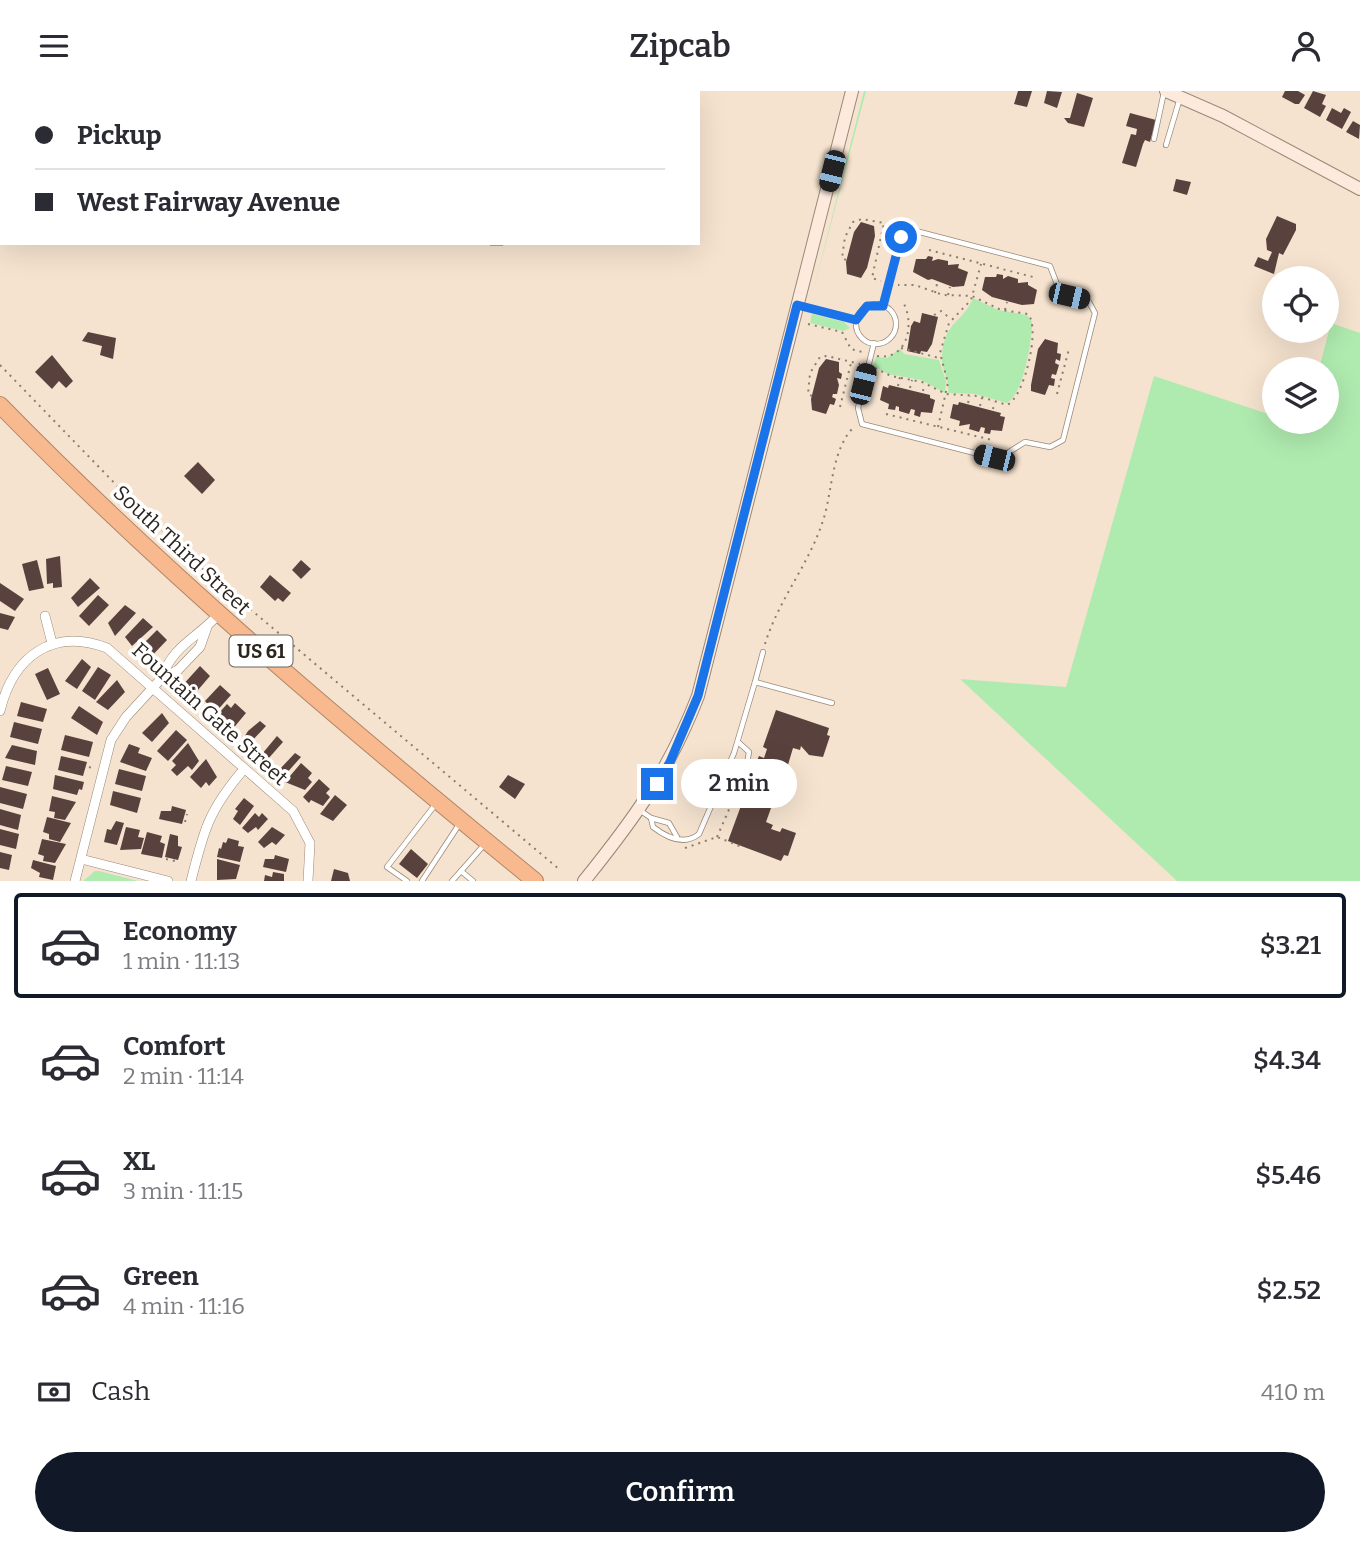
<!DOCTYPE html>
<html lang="en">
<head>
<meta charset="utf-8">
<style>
	body { margin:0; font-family:Bitter,serif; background:#f2f2f3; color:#2b2b33; height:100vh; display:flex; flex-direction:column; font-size:26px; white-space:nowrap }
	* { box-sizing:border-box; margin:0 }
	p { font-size:23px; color:#7c7c81 }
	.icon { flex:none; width:38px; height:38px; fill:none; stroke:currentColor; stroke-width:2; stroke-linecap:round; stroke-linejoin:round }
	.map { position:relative; height:790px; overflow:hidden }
	.panel { display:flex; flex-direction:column; background:#fff; flex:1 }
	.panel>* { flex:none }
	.guide { position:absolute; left:0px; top:0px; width:700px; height:154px; box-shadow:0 7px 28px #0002; display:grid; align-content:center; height:154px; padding:0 35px; background:#fff }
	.controls { position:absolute; left:1262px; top:175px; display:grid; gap:14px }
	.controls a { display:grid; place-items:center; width:77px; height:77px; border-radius:50%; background:#fff; box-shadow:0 7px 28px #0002; font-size:35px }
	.end { position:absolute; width:32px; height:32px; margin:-16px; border:9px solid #1a73e8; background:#fff; box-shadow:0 0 0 4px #fff }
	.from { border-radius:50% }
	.bubble { position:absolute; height:49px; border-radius:24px; background:#fff; box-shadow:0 7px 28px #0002; font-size:23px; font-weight:600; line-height:49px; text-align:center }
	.car { position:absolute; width:21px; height:42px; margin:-21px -10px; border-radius:9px; box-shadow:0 0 5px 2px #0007; background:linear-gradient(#222 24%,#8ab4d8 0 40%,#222 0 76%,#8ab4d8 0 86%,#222 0) }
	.guide b { display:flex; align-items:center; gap:24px; height:66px; font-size:26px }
	.guide b+b { border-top:2px solid #e1e1e2 }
	.guide i { width:18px; height:18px; background:#2b2b33 }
	ul { padding:12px 0 0; list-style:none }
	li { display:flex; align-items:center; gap:21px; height:105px; margin:0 14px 10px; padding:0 21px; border:4px solid transparent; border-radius:7px }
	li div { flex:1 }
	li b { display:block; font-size:26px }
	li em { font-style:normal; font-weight:600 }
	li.active { border-color:#111827 }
	li>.icon { width:63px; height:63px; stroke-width:1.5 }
	.pay { display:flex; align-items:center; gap:18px; height:77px; padding:0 35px; font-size:26px }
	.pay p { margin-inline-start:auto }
	.cta { display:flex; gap:14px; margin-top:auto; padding:14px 35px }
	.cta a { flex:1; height:80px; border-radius:42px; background:#111827; color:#fff; font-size:28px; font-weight:600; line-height:80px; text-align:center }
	header { display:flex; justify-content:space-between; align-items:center; height:91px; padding:0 35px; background:#fff; font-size:32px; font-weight:600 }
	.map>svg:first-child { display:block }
</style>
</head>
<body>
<header><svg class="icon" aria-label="menu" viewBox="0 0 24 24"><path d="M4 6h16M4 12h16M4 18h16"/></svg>Zipcab<svg class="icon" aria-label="person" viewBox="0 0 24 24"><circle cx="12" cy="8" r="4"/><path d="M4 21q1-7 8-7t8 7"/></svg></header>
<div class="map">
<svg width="1360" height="790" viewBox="0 0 1360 790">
	<rect width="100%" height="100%" fill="#f5e3cf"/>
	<g fill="#afebaf">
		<polygon points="864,0 866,0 812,205"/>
		<path d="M973,207L998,219L1027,224L1032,231C1032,250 1024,302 1007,312L975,303L948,302C950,288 940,277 942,264C945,229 963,232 973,207Z"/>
		<polygon points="812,223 844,231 850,237 843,240 810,232"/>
		<polygon points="1331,232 1360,242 1360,790 1177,790 960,588 1066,596 1154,285 1274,325 1274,331 1305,335 1306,331 1326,331 1326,278 1319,278"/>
		<polygon points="900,258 904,263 939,269 946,290 945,302 921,289 888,283 873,275 876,266 887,267"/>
		<polygon points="95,780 99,780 138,790 83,790"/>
	</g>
	<g fill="#59423e">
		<polygon points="1018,0 1032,0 1027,16 1014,13"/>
		<polygon points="1047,0 1062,1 1057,17 1044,12"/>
		<polygon points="1285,0 1298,0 1305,4 1299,13 1295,13 1282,6"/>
		<polygon points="1313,0 1326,4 1322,13 1326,15 1320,26 1304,17"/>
		<polygon points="1077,2 1093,7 1084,36 1068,32 1064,27 1070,27"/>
		<polygon points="1332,17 1341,22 1344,17 1351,21 1342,38 1326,29"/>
		<polygon points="1130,22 1156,29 1150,51 1145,49 1143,53 1136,76 1122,72 1131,43 1136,44 1137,38 1126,35"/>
		<polygon points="1353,30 1360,34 1359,48 1346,41"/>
		<polygon points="1176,88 1191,91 1187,104 1173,100"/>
		<polygon points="1277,125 1296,133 1296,139 1283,164 1279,162 1274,183 1254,175 1258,166 1268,170 1272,161 1267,159 1266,148"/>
		<polygon points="861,131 874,135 875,145 867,177 861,187 847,183 846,171 854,141"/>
		<polygon points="928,165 933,166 932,170 938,168 948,170 948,174 959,173 958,177 968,181 964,195 953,196 932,188 928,189 913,181 916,168 926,168"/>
		<polygon points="997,183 1003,184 1003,188 1008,185 1018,188 1018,192 1028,191 1028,194 1037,199 1034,213 1022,214 992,206 982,199 985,186 996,186"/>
		<polygon points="922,222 938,226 932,253 927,261 921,260 920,263 907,260 911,235 914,230 920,232"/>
		<polygon points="88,241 116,247 113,268 100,264 102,255 82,250"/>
		<polygon points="1045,248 1058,252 1057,262 1061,263 1060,270 1056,268 1055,272 1059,274 1056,284 1052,283 1051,287 1055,288 1054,295 1049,294 1045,304 1031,300 1031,294 1038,258"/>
		<polygon points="52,264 73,290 66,297 59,290 52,298 35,281"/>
		<polygon points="826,268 839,271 839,281 842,283 841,288 837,287 839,294 837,303 833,303 832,306 836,308 834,314 830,313 826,323 812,319 811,308 819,277"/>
		<polygon points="889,294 930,304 930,307 935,309 932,322 921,321 920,326 914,324 915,319 911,318 909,323 899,320 899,316 896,315 895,319 888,318 889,313 880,309 883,295 888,297"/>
		<polygon points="959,311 1001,322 1000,325 1005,326 1002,340 991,339 990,343 984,342 985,337 981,336 979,341 969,338 970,333 959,335 960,330 950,327 953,313 958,314"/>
		<polygon points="198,371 215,389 202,403 184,385"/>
		<polygon points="60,465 62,496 53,497 53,492 47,493 46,468"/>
		<polygon points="37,469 44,497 29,500 22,473"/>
		<polygon points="301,469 311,478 301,488 292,479"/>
		<polygon points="270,484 291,502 283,511 278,507 275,510 260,496"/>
		<polygon points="90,487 100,497 78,516 71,507"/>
		<polygon points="0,492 24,508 15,520 0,510"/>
		<polygon points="98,504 109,514 89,535 79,525"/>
		<polygon points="125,514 136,522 115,545 108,532"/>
		<polygon points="0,522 15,526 8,539 0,537"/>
		<polygon points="143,527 153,536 132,555 125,546"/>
		<polygon points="157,539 167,549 147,570 137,559"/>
		<polygon points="82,568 91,576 77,598 65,590"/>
		<polygon points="200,575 210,585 192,606 181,596"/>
		<polygon points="98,576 111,584 95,609 82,600"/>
		<polygon points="48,577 60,603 47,609 35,583"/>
		<polygon points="117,589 125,601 108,619 96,611"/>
		<polygon points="220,594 231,604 215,622 205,610"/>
		<polygon points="21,611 47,618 43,631 17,625"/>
		<polygon points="235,612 246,622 231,640 219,622 227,613 231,617"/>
		<polygon points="79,615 103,631 97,644 71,627"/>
		<polygon points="776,619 829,637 827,644 830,645 823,666 809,664 801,655 800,659 793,657 779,704 775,706 766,731 773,734 771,738 780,741 782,737 796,742 788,765 784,764 781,770 728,750 742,712 746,713 750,705 746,703 749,692 733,687 737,676 752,681 759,665 764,667 767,658 763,656"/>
		<polygon points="162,622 169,632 152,651 142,642"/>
		<polygon points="260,630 266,635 250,652 245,650 243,648 248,640"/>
		<polygon points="14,631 42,638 38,653 10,646"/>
		<polygon points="176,639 187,649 168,670 157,660"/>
		<polygon points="65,644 93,651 89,666 61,659"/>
		<polygon points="277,645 283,651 268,668 262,663"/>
		<polygon points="188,652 199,670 192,679 188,675 177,685 171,679 176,674 172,670"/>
		<polygon points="129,653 140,657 138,662 152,667 146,680 120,671"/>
		<polygon points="12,654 37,660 35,674 5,667"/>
		<polygon points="295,662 301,666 285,684 279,679"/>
		<polygon points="61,665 87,671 83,685 58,679"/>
		<polygon points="206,668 217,686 209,695 206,691 201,697 190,686"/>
		<polygon points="301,672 312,682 308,687 312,691 305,699 285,691"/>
		<polygon points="6,675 32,681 28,695 2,689"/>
		<polygon points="119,678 146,685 142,700 115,693"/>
		<polygon points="55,684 84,691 82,699 79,698 77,704 53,698"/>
		<polygon points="508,684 525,693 515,708 499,696"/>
		<polygon points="319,688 330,698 326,702 330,706 323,715 311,709 309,712 303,706"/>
		<polygon points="0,696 27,703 23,718 0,712"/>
		<polygon points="113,700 141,707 137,722 110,714"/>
		<polygon points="335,704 347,714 333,730 320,723"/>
		<polygon points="52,705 76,711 65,729 54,727 55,721 49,720"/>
		<polygon points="244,707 254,715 240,734 233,728 238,720 235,718"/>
		<polygon points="172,715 186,719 182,733 159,728 161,720 171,720"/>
		<polygon points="0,718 21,724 18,739 0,734"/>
		<polygon points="255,722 259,726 262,722 268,728 258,739 256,736 248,742 242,737"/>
		<polygon points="47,726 71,732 60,751 49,748 49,743 43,741"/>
		<polygon points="116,730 124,732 117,754 104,751 107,738 111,739"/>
		<polygon points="126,736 140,739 138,746 144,747 141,758 120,759"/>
		<polygon points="272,736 285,744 276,754 272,751 264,757 258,751"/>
		<polygon points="0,738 19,743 16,758 0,754"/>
		<polygon points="147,741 162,745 160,751 165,753 162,767 141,763"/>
		<polygon points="170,743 178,745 178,755 182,756 178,769 165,766"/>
		<polygon points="228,747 239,750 238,755 244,756 240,771 217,766 219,757 221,758 223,751 226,752"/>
		<polygon points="42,748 66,753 55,772 43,770 44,765 38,763"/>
		<polygon points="411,758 428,773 417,787 399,773"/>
		<polygon points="0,761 12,764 9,779 0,777"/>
		<polygon points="275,764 289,768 286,781 263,776 265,768 274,768"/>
		<polygon points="217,768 240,774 236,788 217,789"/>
		<polygon points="33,769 56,775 53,789 39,786 40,782 31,777"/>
		<polygon points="334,778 348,782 350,790 331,790"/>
		<polygon points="273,781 284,783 284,790 264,790 265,784 272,786"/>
	</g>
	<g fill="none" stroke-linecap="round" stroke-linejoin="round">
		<defs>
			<g id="lane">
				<polyline points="549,0 550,2"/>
				<polyline points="437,2 438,0"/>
				<polyline points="610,2 610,0"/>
				<polyline points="637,2 637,0"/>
				<polyline points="1154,48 1164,1"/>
				<polyline points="0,50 2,53"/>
				<polyline points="1166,54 1180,7"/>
				<polyline points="492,152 501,152"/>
				<circle cx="876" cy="233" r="20"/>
				<polyline points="798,214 856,229"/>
				<polyline points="874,252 858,317 862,333 998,368 1025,351 1050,356 1063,349 1095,222 1089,211 1060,201 1050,175 912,139 904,142 899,151 883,215"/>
				<polyline points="755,591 763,561"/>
				<polyline points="738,651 749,661 746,679"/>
				<polyline points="721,696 735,700 741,690"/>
				<polyline points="641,720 651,727 669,732 677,746"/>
				<path d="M651,727L653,736C666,746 684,755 699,743L734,662L755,591L832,612"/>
				<polyline points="407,790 387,776 435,714"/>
				<polyline points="422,790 460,732"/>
				<polyline points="452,790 461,780"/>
				<polyline points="473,790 461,780 484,754"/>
			</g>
			<g id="street">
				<polyline points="45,525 52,552"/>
				<path d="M160,589C175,552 195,549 219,523"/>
				<path d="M0,620C13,566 52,536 107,557L293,720L310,752L308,790"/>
				<polyline points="81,768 168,790"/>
				<polyline points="75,790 111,649 126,626 160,589 178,579 200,556 207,536"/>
				<path d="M191,790C204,738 209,719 244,678"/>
			</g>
			<g id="secondary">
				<polyline points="1166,0 1223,25 1360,98"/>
				<path d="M584,790C634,728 669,680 698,605L852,0"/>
			</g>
			<path id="highway" d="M0,314C167,485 350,639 535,790"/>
		</defs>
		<use href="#lane" stroke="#998977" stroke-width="6"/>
		<use href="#street" stroke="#998977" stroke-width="10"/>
		<use href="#secondary" stroke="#998977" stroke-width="14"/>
		<use href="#highway" stroke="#b18567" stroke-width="18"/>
		<g stroke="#897d70" stroke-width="2" stroke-dasharray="2 5" stroke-linecap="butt">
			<polyline points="929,159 1033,186"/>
			<polyline points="846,169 842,167 845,146 853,131 862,128 884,132 872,187 881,190"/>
			<polyline points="935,202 937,193"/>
			<polyline points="948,204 950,196"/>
			<polyline points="1005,219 1007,211"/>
			<polyline points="934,224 941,220 951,228"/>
			<polyline points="808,233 842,241 851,258 862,261"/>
			<polyline points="901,257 939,267"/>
			<path d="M877,265C908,270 915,232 903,211"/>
			<polyline points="0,274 126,404 206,481 559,778"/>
			<path d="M875,277L891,285L922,291L946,303L978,305L1007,314C1024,307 1041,237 1028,223L1001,219L972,205L943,204L915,194H898"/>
			<polyline points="898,295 900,286"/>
			<polyline points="910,297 912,289"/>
			<polyline points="923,300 924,293"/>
			<polyline points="1057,303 1069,258"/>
			<polyline points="812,305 808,303 810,282 820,266 827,265 860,273"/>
			<polyline points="968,312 970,305"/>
			<polyline points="980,315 982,307"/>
			<polyline points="840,316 851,272"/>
			<polyline points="993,318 994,311"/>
			<polyline points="886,323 992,349"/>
			<polyline points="938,336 948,292 940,262 949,232 971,209 981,173"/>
			<path d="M765,553C779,507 812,470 825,423C832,397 833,356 854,336"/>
			<polyline points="89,676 92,677"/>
			<polyline points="185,731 187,723"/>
			<polyline points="717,746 734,707"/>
			<polyline points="685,757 717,746 742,756"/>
			<polyline points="166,768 175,770"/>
		</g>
		<use href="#lane" stroke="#fff" stroke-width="4.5"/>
		<use href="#street" stroke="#fff" stroke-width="9"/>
		<use href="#secondary" stroke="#fdeadd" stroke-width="12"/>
		<use href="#highway" stroke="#f8b98e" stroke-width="16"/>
	</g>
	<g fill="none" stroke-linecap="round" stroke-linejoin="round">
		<polyline stroke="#1a73e8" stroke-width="9" points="657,693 670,671 698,605 797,214 856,229 867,215 883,215 901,146"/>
	</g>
	<g text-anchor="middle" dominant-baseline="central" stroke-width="7" stroke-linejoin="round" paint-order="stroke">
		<rect fill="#fff" stroke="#6b6662" stroke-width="2" x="229.5" y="544.5" width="63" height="31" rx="5"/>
		<g font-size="19" font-weight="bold" fill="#2c251e">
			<text x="261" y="560">US 61</text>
		</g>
		<g font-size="21" fill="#2c251e" stroke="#fff">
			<text transform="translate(182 459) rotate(43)">South Third Street</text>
			<text transform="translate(210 623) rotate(42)">Fountain Gate Street</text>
		</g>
	</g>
</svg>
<div class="controls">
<a><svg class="icon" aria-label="locate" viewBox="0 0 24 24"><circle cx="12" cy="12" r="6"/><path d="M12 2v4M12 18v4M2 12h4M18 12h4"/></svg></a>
<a><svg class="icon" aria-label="layers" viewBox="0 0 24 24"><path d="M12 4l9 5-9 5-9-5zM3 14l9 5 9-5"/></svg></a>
</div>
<i class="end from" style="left:901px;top:146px"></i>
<i class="end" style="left:657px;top:693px"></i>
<div class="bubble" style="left:681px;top:668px;width:116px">2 min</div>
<i class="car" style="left:832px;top:80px;rotate:194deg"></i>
<i class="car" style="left:1069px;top:205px;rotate:103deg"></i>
<i class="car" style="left:863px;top:293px;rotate:14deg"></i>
<i class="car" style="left:994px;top:367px;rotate:284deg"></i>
<div class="guide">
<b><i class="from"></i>Pickup</b>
<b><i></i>West Fairway Avenue</b>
</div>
</div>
<section class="panel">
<ul>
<li class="active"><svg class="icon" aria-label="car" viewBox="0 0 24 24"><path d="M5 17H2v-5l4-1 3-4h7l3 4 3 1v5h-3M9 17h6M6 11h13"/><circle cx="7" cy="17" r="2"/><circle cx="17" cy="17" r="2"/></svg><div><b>Economy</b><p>1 min · 11:13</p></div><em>$3.21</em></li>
<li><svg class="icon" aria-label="car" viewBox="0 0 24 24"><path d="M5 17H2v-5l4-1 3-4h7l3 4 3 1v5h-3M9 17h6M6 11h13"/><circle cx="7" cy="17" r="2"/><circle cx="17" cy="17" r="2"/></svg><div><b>Comfort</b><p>2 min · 11:14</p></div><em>$4.34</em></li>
<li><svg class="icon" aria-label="car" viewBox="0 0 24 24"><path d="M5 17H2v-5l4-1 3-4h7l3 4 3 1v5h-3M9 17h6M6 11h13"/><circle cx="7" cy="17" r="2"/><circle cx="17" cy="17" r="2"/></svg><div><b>XL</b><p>3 min · 11:15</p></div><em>$5.46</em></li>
<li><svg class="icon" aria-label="car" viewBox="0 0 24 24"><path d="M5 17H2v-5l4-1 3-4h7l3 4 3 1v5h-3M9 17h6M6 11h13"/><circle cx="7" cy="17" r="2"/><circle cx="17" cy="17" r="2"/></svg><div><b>Green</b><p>4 min · 11:16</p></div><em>$2.52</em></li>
</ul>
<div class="pay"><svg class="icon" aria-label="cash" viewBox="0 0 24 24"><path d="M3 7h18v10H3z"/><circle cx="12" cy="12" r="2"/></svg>Cash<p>410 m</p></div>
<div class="cta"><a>Confirm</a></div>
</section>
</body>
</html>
